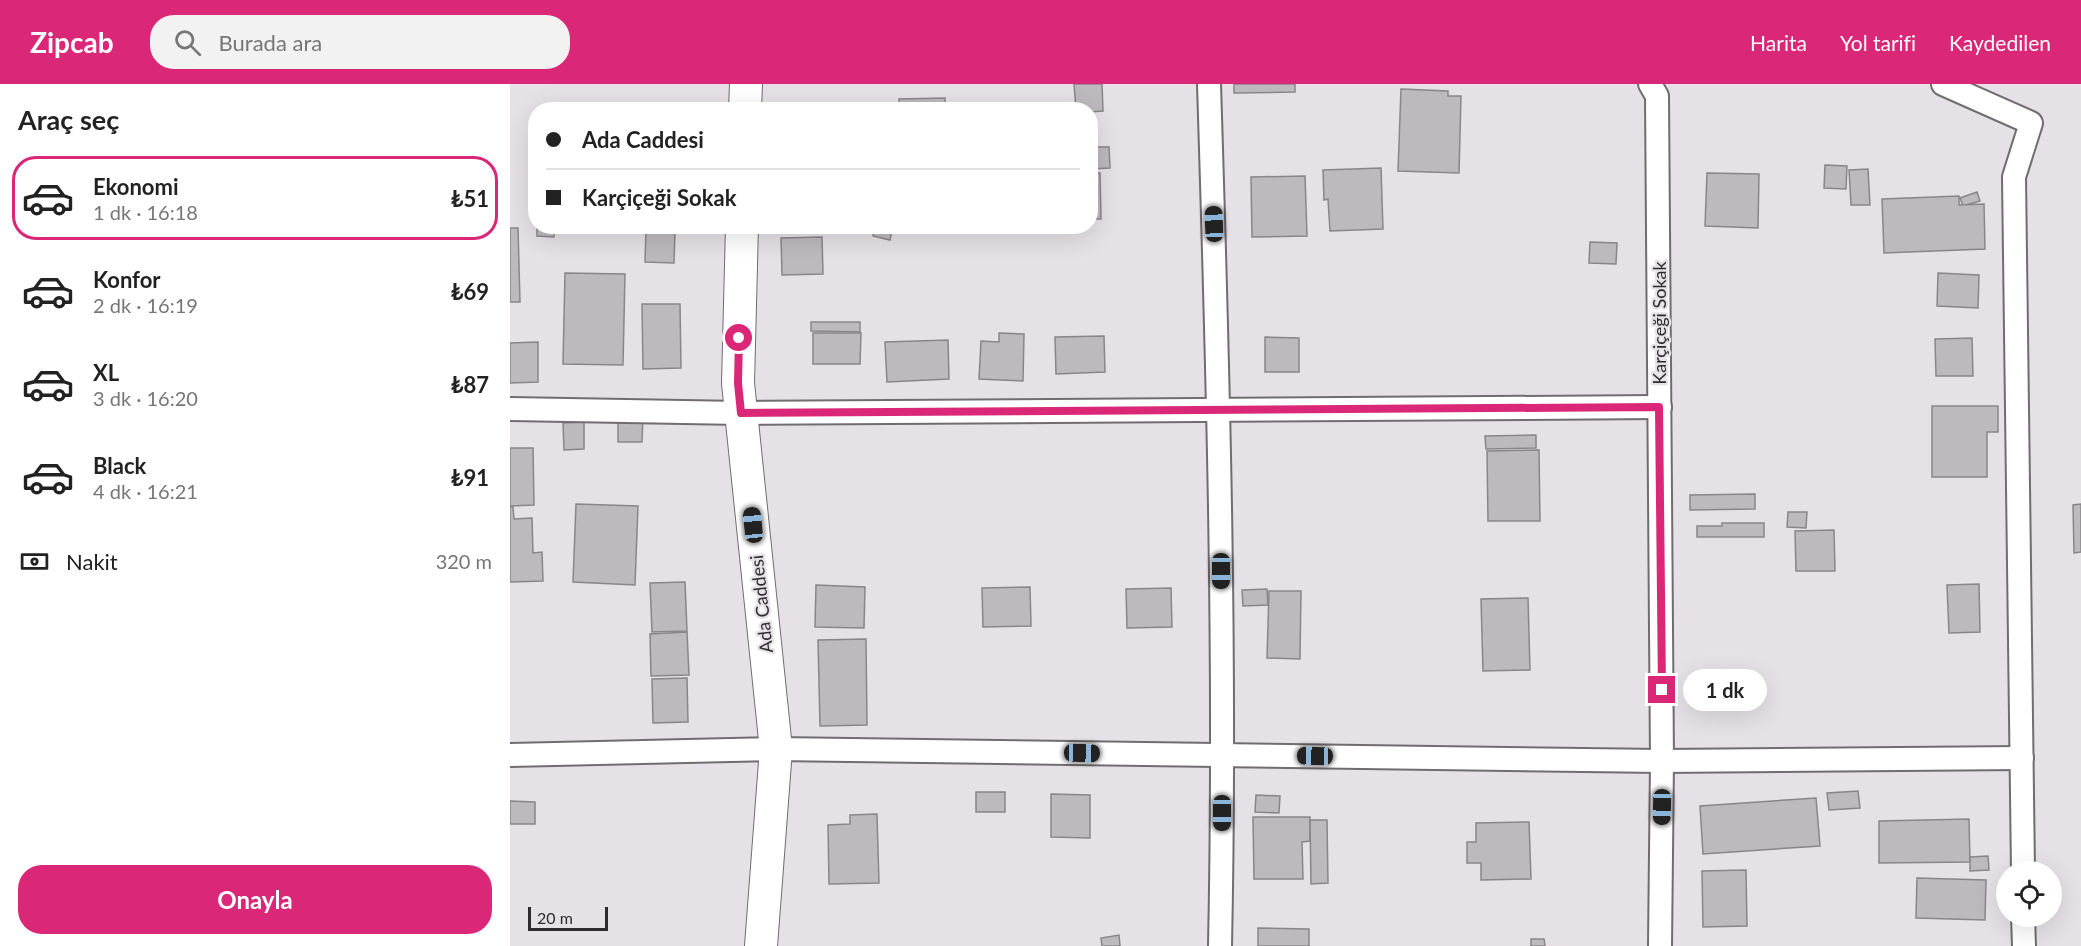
<!DOCTYPE html>
<html lang="tr">
<head>
<meta charset="utf-8">
<style>
	body { margin:0; font-family:Lato,sans-serif; background:#f2f2f2; color:#222; height:100vh; display:flex; flex-direction:column; font-size:22px; white-space:nowrap }
	* { box-sizing:border-box; margin:0 }
	p { font-size:20px; color:#767676 }
	.icon { flex:none; width:33px; height:33px; fill:none; stroke:currentColor; stroke-width:2; stroke-linecap:round; stroke-linejoin:round }
	.map { position:relative; flex:1; overflow:hidden }
	.sheet { display:flex; flex-direction:column; background:#fff; width:510px }
	.sheet>* { flex:none }
	.hud { position:absolute; left:18px; top:18px; width:570px; height:132px; border-radius:24px; box-shadow:0 6px 24px #0002; display:grid; align-content:center; height:132px; padding:0 18px; background:#fff }
	.controls { position:absolute; left:1486px; top:777px; display:grid; gap:12px }
	.controls a { display:grid; place-items:center; width:66px; height:66px; border-radius:50%; background:#fff; box-shadow:0 6px 24px #0002; font-size:30px }
	.scale { position:absolute; left:18px; bottom:15px; width:80px; box-sizing:border-box; padding-left:6px; border:3px solid #2d2b2d; border-top:0; font-size:16px; line-height:21px; white-space:nowrap; color:#2d2b2d; -webkit-text-stroke:4px #e6e1e6; paint-order:stroke }
	.end { position:absolute; width:27px; height:27px; margin:-14px; border:8px solid #db2777; background:#fff; box-shadow:0 0 0 3px #fff }
	.from { border-radius:50% }
	.bubble { position:absolute; height:42px; border-radius:21px; background:#fff; box-shadow:0 6px 24px #0002; font-size:20px; font-weight:700; line-height:42px; text-align:center }
	.car { position:absolute; width:18px; height:36px; margin:-18px -9px; border-radius:8px; box-shadow:0 0 4px 2px #0007; background:linear-gradient(#222 24%,#8ab4d8 0 40%,#222 0 76%,#8ab4d8 0 86%,#222 0) }
	.hud b { display:flex; align-items:center; gap:21px; height:57px; font-size:22px }
	.hud b+b { border-top:2px solid #e0e0e0 }
	.hud i { width:15px; height:15px; background:#222 }
	ul { padding:0; list-style:none }
	li { display:flex; align-items:center; gap:18px; height:84px; margin:0 12px 9px; padding:0 6px; border:3px solid transparent; border-radius:24px }
	li div { flex:1 }
	li b { display:block; font-size:22px }
	li em { font-style:normal; font-weight:700 }
	li.on { border-color:#db2777 }
	li>.icon { width:54px; height:54px; stroke-width:1.5 }
	h2 { padding:0 18px; font-size:27px; line-height:72px }
	.pay { display:flex; align-items:center; gap:15px; height:66px; padding:0 18px; font-size:22px }
	.pay p { margin-inline-start:auto }
	.cta { display:flex; gap:12px; margin-top:auto; padding:12px 18px }
	.cta a { flex:1; height:69px; border-radius:24px; background:#db2777; color:#fff; font-size:24px; font-weight:700; line-height:69px; text-align:center }
	header { display:flex; align-items:center; gap:36px; box-sizing:border-box; height:84px; padding:0 30px; background:#db2777; color:#fff }
	header strong { font-size:28px }
	nav { display:flex; gap:33px; margin-inline-start:auto; font-size:21px }
	.search { width:420px; height:54px; background:#f2f2f2; display:flex; align-items:center; gap:15px; box-sizing:border-box; padding:0 21px; border-radius:24px; color:#767676; font-size:22px }
	main { display:flex; flex:1; min-height:0 }
	.map>svg:first-child { display:block }
</style>
</head>
<body>
<header>
<strong>Zipcab</strong>
<div class="search"><svg class="icon" aria-label="search" viewBox="0 0 24 24"><circle cx="10" cy="10" r="6"/><path d="M15 15l6 6"/></svg>Burada ara</div>
<nav><a>Harita</a><a>Yol tarifi</a><a>Kaydedilen</a></nav>
</header>
<main>
<section class="sheet">
<h2>Araç seç</h2>
<ul>
<li class="on"><svg class="icon" aria-label="car" viewBox="0 0 24 24"><path d="M5 17H2v-5l4-1 3-4h7l3 4 3 1v5h-3M9 17h6M6 11h13"/><circle cx="7" cy="17" r="2"/><circle cx="17" cy="17" r="2"/></svg><div><b>Ekonomi</b><p>1 dk · 16:18</p></div><em>₺51</em></li>
<li><svg class="icon" aria-label="car" viewBox="0 0 24 24"><path d="M5 17H2v-5l4-1 3-4h7l3 4 3 1v5h-3M9 17h6M6 11h13"/><circle cx="7" cy="17" r="2"/><circle cx="17" cy="17" r="2"/></svg><div><b>Konfor</b><p>2 dk · 16:19</p></div><em>₺69</em></li>
<li><svg class="icon" aria-label="car" viewBox="0 0 24 24"><path d="M5 17H2v-5l4-1 3-4h7l3 4 3 1v5h-3M9 17h6M6 11h13"/><circle cx="7" cy="17" r="2"/><circle cx="17" cy="17" r="2"/></svg><div><b>XL</b><p>3 dk · 16:20</p></div><em>₺87</em></li>
<li><svg class="icon" aria-label="car" viewBox="0 0 24 24"><path d="M5 17H2v-5l4-1 3-4h7l3 4 3 1v5h-3M9 17h6M6 11h13"/><circle cx="7" cy="17" r="2"/><circle cx="17" cy="17" r="2"/></svg><div><b>Black</b><p>4 dk · 16:21</p></div><em>₺91</em></li>
</ul>
<div class="pay"><svg class="icon" aria-label="cash" viewBox="0 0 24 24"><path d="M3 7h18v10H3z"/><circle cx="12" cy="12" r="2"/></svg>Nakit<p>320 m</p></div>
<div class="cta"><a>Onayla</a></div>
</section>
<div class="map">
<svg width="1571" height="862" viewBox="0 0 1571 862">
	<rect width="100%" height="100%" fill="#e6e1e6"/>
	<g fill="#beb9be" stroke="#8a858a" stroke-width="1.5">
		<polygon points="564,0 592,0 593,27 580,28 580,26 566,26"/>
		<polygon points="724,0 785,0 785,8 724,9"/>
		<polygon points="891,5 938,7 938,12 951,12 949,89 888,87"/>
		<polygon points="435,14 435,26 389,26 389,15"/>
		<polygon points="580,63 599,63 600,84 580,85"/>
		<polygon points="1315,81 1337,82 1336,105 1314,104"/>
		<polygon points="871,84 873,145 820,147 818,115 814,116 813,86"/>
		<polygon points="1358,85 1360,121 1341,121 1339,86"/>
		<polygon points="580,89 590,89 591,135 580,135"/>
		<polygon points="1197,89 1249,90 1248,144 1195,142"/>
		<polygon points="795,92 797,152 742,153 741,93"/>
		<polygon points="1467,108 1470,117 1453,122 1450,114"/>
		<polygon points="1449,112 1449,121 1474,120 1475,165 1374,169 1372,115"/>
		<polygon points="27,142 45,142 44,153 27,152"/>
		<polygon points="365,142 383,142 380,156 363,152"/>
		<polygon points="0,144 8,144 10,218 0,218"/>
		<polygon points="136,146 165,147 164,179 135,178"/>
		<polygon points="312,153 313,190 272,191 271,154"/>
		<polygon points="1080,158 1107,159 1106,180 1079,179"/>
		<polygon points="55,189 115,190 113,281 53,280"/>
		<polygon points="1428,189 1469,191 1468,224 1427,222"/>
		<polygon points="132,220 170,220 171,284 133,285"/>
		<polygon points="301,238 350,238 350,248 301,247"/>
		<polygon points="303,249 351,249 350,280 303,280"/>
		<polygon points="489,249 514,250 513,297 469,295 471,257 489,258"/>
		<polygon points="594,252 595,288 546,290 545,253"/>
		<polygon points="755,253 789,254 789,288 755,288"/>
		<polygon points="1462,254 1463,292 1426,292 1425,255"/>
		<polygon points="438,256 439,295 377,298 375,258"/>
		<polygon points="28,258 28,298 0,299 0,259"/>
		<polygon points="1422,322 1488,322 1488,348 1477,348 1477,393 1422,393"/>
		<polygon points="108,331 133,331 132,358 108,358"/>
		<polygon points="74,338 74,365 54,366 53,339"/>
		<polygon points="1026,351 1026,364 976,365 975,352"/>
		<polygon points="0,364 23,364 24,421 0,422"/>
		<polygon points="1029,366 1030,437 978,437 977,367"/>
		<polygon points="1245,410 1245,425 1180,426 1180,411"/>
		<polygon points="66,420 128,422 125,501 63,498"/>
		<polygon points="1571,420 1571,468 1564,469 1563,421"/>
		<polygon points="0,423 3,423 4,435 22,434 23,469 32,468 33,497 0,498"/>
		<polygon points="1278,428 1297,428 1296,444 1277,443"/>
		<polygon points="1212,439 1254,439 1254,453 1187,453 1187,442 1212,442"/>
		<polygon points="1324,446 1325,487 1286,487 1285,447"/>
		<polygon points="175,498 177,547 142,548 140,499"/>
		<polygon points="1469,500 1470,548 1439,549 1437,501"/>
		<polygon points="306,501 355,503 354,544 305,543"/>
		<polygon points="520,503 521,542 473,543 472,504"/>
		<polygon points="661,504 662,543 617,544 616,505"/>
		<polygon points="757,505 758,521 733,522 732,506"/>
		<polygon points="759,507 791,507 790,575 757,574"/>
		<polygon points="1018,514 1020,586 973,587 971,515"/>
		<polygon points="177,548 179,591 141,592 140,550"/>
		<polygon points="356,555 357,641 310,642 308,556"/>
		<polygon points="177,594 178,638 143,639 142,595"/>
		<polygon points="1348,707 1350,724 1319,726 1317,709"/>
		<rect x="466" y="708" width="29" height="20"/>
		<polygon points="541,710 580,711 580,754 541,753"/>
		<polygon points="746,711 770,712 769,729 745,728"/>
		<polygon points="1306,714 1310,762 1193,770 1190,722"/>
		<polygon points="0,717 25,718 25,740 0,740"/>
		<polygon points="367,730 369,799 319,800 318,741 340,740 340,731"/>
		<polygon points="743,733 800,733 800,757 792,758 793,795 744,795"/>
		<polygon points="1459,735 1460,778 1369,779 1369,737"/>
		<polygon points="800,736 817,736 818,799 801,800"/>
		<polygon points="1019,738 1021,795 971,796 971,779 957,779 957,758 966,758 966,739"/>
		<polygon points="1478,772 1479,786 1460,787 1460,773"/>
		<polygon points="1236,786 1237,842 1193,843 1192,787"/>
		<polygon points="1407,794 1476,796 1475,836 1406,834"/>
		<polygon points="748,844 799,845 799,862 748,862"/>
		<polygon points="609,851 610,862 592,862 591,854"/>
		<polygon points="1021,855 1034,855 1035,862 1021,862"/>
	</g>
	<g fill="none" stroke-linecap="round" stroke-linejoin="round">
		<defs>
			<g id="street">
				<path d="M699,0C708,287 716,575 710,862"/>
				<polyline points="1140,0 1147,12 1152,677 1150,862"/>
				<polyline points="1433,0 1521,39 1504,93 1513,788"/>
				<polyline points="0,325 231,329 1150,323"/>
				<polyline points="0,671 266,665 1152,677 1512,674"/>
				<polyline points="1513,832 1514,862"/>
			</g>
			<g id="secondary">
				<polyline points="235,26 236,0"/>
				<polyline points="232,142 228,299 266,665 251,862"/>
			</g>
		</defs>
		<use href="#street" stroke="#716c70" stroke-width="26"/>
		<use href="#secondary" stroke="#716c70" stroke-width="34"/>
		<use href="#street" stroke="#fff" stroke-width="22"/>
		<use href="#secondary" stroke="#fff" stroke-width="32"/>
	</g>
	<g fill="none" stroke-linecap="round" stroke-linejoin="round">
		<polyline stroke="#db2777" stroke-width="8" points="229,254 228,299 231,329 1149,323 1152,606"/>
	</g>
	<g text-anchor="middle" dominant-baseline="central" stroke-width="4.5" stroke-linejoin="round" paint-order="stroke">
		<g font-size="18" fill="#2d2b2d" stroke="#e6e1e6">
			<text transform="translate(1149 239) rotate(-90)">Karçiçeği Sokak</text>
			<text transform="translate(251 520) rotate(-96)">Ada Caddesi</text>
		</g>
	</g>
</svg>
<div class="controls">
<a><svg class="icon" aria-label="locate" viewBox="0 0 24 24"><circle cx="12" cy="12" r="6"/><path d="M12 2v4M12 18v4M2 12h4M18 12h4"/></svg></a>
</div>
<div class="scale">20 m</div>
<i class="end from" style="left:229px;top:254px"></i>
<i class="end" style="left:1152px;top:606px"></i>
<div class="bubble" style="left:1173px;top:585px;width:84px">1 dk</div>
<i class="car" style="left:704px;top:140px;rotate:358deg"></i>
<i class="car" style="left:243px;top:441px;rotate:354deg"></i>
<i class="car" style="left:711px;top:487px;rotate:180deg"></i>
<i class="car" style="left:572px;top:669px;rotate:91deg"></i>
<i class="car" style="left:805px;top:672px;rotate:271deg"></i>
<i class="car" style="left:1152px;top:723px;rotate:181deg"></i>
<i class="car" style="left:712px;top:729px;rotate:180deg"></i>
<div class="hud">
<b><i class="from"></i>Ada Caddesi</b>
<b><i></i>Karçiçeği Sokak</b>
</div>
</div>
</main>
</body>
</html>
